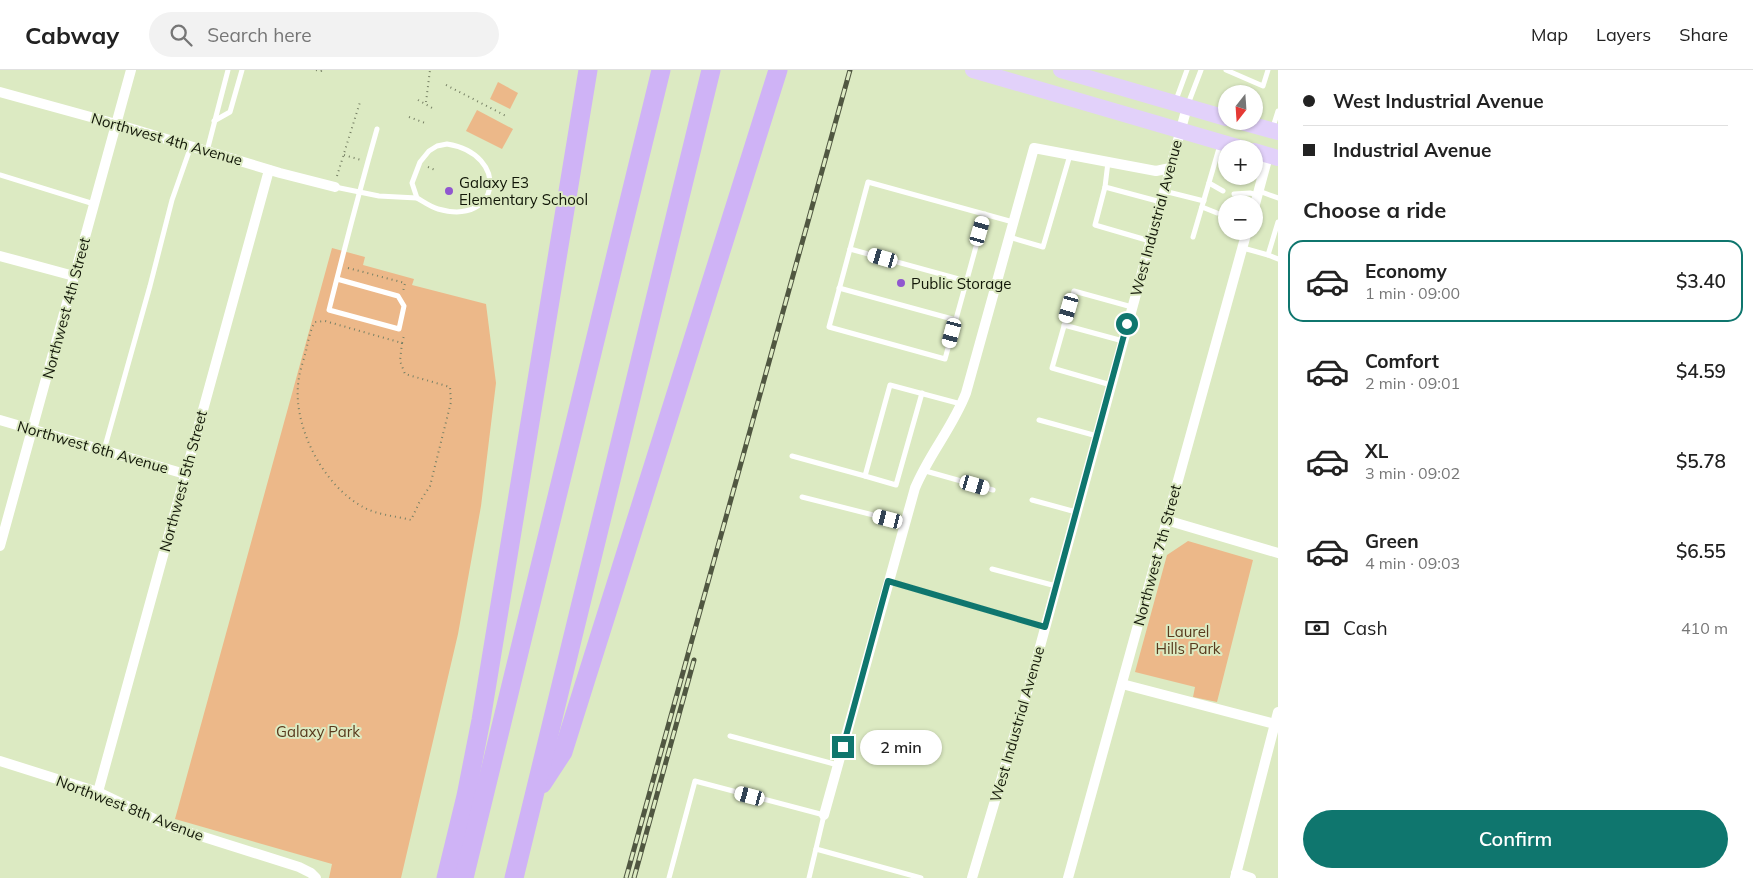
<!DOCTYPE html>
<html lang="en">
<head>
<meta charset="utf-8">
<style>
	body { margin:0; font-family:Mulish,sans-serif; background:#f2f2f2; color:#222; height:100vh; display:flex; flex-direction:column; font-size:19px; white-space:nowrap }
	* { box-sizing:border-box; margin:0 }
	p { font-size:16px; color:#767676 }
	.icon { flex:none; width:28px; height:28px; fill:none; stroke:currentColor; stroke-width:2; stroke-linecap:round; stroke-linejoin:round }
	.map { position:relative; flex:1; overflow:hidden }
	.drawer { display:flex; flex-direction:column; background:#fff; width:475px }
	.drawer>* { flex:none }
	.banner { display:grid; align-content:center; height:110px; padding:0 25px; background:#fff }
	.needle { width:32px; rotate:197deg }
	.controls { position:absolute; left:1218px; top:15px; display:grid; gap:10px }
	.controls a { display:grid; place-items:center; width:45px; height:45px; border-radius:50%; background:#fff; box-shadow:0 1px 4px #0004; font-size:25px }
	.end { position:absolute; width:22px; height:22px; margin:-11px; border:6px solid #0f766e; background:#fff; box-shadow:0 0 0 2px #fff }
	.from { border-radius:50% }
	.bubble { position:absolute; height:35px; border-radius:18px; background:#fff; box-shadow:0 1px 4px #0004; font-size:16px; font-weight:600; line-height:35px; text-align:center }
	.car { position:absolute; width:15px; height:30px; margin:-15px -8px; border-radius:6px; box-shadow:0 0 4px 1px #0007; background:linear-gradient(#fff 24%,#345 0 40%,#fff 0 76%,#345 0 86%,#fff 0) }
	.banner b { display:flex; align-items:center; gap:18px; height:48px; font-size:19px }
	.banner b+b { border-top:1px solid #e0e0e0 }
	.banner i { width:12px; height:12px; background:#222 }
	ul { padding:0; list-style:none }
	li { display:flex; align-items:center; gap:15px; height:82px; margin:0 10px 8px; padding:0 15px; border:2px solid transparent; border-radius:15px }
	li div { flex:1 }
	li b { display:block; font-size:19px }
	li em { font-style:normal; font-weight:600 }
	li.on { border-color:#0f766e }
	li>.icon { width:45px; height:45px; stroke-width:1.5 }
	h2 { padding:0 25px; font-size:22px; line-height:60px }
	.pay { display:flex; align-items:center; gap:12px; height:55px; padding:0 25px; font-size:19px }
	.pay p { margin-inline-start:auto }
	.primary-button { display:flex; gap:10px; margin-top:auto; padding:10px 25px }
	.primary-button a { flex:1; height:58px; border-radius:30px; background:#0f766e; color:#fff; font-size:20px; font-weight:600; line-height:58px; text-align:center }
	header { display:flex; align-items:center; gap:30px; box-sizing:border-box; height:70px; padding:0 25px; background:#fff; border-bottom:1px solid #e0e0e0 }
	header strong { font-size:24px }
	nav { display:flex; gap:28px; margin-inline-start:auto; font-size:18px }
	.search { width:350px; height:45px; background:#f2f2f2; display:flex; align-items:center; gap:12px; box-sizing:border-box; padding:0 18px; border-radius:28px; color:#767676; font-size:19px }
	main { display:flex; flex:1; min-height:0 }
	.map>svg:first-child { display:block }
</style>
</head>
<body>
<header>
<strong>Cabway</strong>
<div class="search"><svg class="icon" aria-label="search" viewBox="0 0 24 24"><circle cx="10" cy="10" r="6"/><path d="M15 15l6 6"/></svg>Search here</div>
<nav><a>Map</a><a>Layers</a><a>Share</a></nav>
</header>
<main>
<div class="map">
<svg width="1278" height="808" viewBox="0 0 1278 808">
	<rect width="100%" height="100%" fill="#dceac2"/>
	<g fill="#ecb889">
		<polygon points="498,12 518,23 510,39 490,29"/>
		<polygon points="477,40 513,59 502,79 466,61"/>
		<polygon points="332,178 365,187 363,195 414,209 412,215 486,234 496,313 481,436 458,564 401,808 329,808 332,794 175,749"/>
		<polygon points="1188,471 1253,490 1217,632 1193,627 1195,617 1135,602 1167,485"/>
	</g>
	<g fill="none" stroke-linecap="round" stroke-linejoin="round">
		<g stroke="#778065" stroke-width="2" stroke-dasharray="1 4" stroke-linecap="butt">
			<polyline points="316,0 321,1 322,0"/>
			<polyline points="446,15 508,47"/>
			<polyline points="418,30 434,39"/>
			<polyline points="426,32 430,0"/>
			<polyline points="409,47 425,53"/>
			<polyline points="344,85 361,90"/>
			<polyline points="428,97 435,100"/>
			<polyline points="337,106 360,32"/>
			<polyline points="348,198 405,213 403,222"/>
			<path d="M402,273L400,291L405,304L450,317L451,332L430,416L419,433L411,450C396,446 377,445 363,437C324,416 294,359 298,315C299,303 303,292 306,281C308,272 310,260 315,252L325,251L402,273L404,266"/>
		</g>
		<g stroke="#fff" stroke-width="5">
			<polyline points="1226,0 1263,16 1268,0"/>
			<polyline points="1176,30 1187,0"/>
			<polyline points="1188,34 1201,0"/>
			<polyline points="214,51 230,42 242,0"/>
			<polyline points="1273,57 1278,41"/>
			<path d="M447,74C510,84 501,157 438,139C431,137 424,132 417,128L412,113L420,92L429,81L437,76Z"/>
			<polyline points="207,81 228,0"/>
			<polyline points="0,105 94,134"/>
			<polyline points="1209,113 1223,121"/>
			<polyline points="335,117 379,126 417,128"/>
			<polyline points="1105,117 1108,92"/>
			<polyline points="1164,121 1204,131"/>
			<polyline points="1259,121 1278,128"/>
			<polyline points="1234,124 1250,123 1257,125"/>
			<polyline points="1202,137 1217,143"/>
			<polyline points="985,144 945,289 829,257 868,112 1013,152"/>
			<polyline points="1009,167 1043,177 1070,85"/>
			<polyline points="1193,167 1220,75"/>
			<polyline points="1150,171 1095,155 1105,117 1161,132"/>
			<polyline points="1243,178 1268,185 1278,152"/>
			<polyline points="850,179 966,211"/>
			<polyline points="1268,185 1278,189"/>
			<path d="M337,209L398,226L404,236L399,259L329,240C344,180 360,119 377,59"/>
			<polyline points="839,218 956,250"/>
			<polyline points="1064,255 1123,271"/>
			<polyline points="1111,315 1052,298 1074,221 1132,237"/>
			<polyline points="1039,350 1097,366"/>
			<polyline points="104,380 150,216 172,130 191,76"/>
			<polyline points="792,386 865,406 890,315 961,334"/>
			<polyline points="922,400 993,420"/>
			<polyline points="865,406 896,415 922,323"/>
			<polyline points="802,427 905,453"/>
			<polyline points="1032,430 1076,442"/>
			<polyline points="992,499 1056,516"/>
			<polyline points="888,511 1045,557"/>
			<polyline points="730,666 838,695"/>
			<polyline points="816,779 921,808"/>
			<polyline points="669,808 695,711 824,745 809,808"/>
		</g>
		<g stroke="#fff" stroke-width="10">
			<polyline points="0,22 116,54 280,103 335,117"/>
			<polyline points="1254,138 1268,86"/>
			<polyline points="0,186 74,206"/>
			<polyline points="0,350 185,404"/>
			<polyline points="1166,450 1278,483"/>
			<polyline points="0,476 131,0"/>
			<polyline points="1122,614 1275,654"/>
			<polyline points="0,691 98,722 169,756 299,797 311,803 316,808"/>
			<polyline points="98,722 269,100"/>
			<path d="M824,745L915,418C929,384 953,357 966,323L1034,78L1156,101L1170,98"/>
			<polyline points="1236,803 1251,808"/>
			<polyline points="972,808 1032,606 1187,37"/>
			<polyline points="1068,808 1247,161"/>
			<polyline points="1235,808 1278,642"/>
		</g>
		<g stroke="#e2d1fa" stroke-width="16">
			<polyline points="973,0 1244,79"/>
			<polyline points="1061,0 1226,48"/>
			<polyline points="1238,51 1278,62"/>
			<polyline points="1254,81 1278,88"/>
		</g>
		<g stroke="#cfb3f6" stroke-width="19">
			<polyline points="542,714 563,682 778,0"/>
			<polyline points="446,808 466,726 481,650 588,0"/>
			<polyline points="464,808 661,0"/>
			<polyline points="514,808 711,0"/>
		</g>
		<defs>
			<g id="rail">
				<polyline points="626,808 850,0"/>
				<polyline points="634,808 694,590"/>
			</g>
		</defs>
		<use href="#rail" stroke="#505741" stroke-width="5"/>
		<use href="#rail" stroke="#dceac2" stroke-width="3" stroke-dasharray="9" stroke-linecap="butt"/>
	</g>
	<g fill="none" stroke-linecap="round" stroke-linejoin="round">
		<polyline stroke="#0f766e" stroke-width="6" points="843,677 888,511 1045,557 1127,254"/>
	</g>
	<g fill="#9057cf" stroke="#dceac2" stroke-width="2">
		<circle cx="449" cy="121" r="5"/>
		<circle cx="901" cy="213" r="5"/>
	</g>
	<g text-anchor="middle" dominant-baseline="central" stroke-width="4" stroke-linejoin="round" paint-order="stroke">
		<g font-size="15" fill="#121708" stroke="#dceac2">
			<text transform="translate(167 69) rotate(16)">Northwest 4th Avenue</text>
			<text transform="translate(1156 148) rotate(-75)">West Industrial Avenue</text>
			<text transform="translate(66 238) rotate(-75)">Northwest 4th Street</text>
			<text transform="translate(93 377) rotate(16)">Northwest 6th Avenue</text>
			<text transform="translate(183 411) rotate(-75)">Northwest 5th Street</text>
			<text transform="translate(1157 485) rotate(-75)">Northwest 7th Street</text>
			<text transform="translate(1017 654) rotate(-74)">West Industrial Avenue</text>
			<text transform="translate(130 738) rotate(21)">Northwest 8th Avenue</text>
		</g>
		<g font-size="15" fill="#121708" stroke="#dceac2" text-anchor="start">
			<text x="459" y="112">Galaxy E3<tspan x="459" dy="17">Elementary School</tspan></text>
			<text x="911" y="213">Public Storage</text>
		</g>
		<g font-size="15" fill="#583a1d" stroke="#dceac2">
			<text x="1188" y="561">Laurel<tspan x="1188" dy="17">Hills Park</tspan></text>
			<text x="318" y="661">Galaxy Park</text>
		</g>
	</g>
</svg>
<div class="controls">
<a><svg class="needle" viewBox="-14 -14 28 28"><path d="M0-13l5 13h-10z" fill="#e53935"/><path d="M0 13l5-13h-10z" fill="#767676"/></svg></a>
<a>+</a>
<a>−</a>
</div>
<i class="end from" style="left:1127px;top:254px"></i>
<i class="end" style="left:843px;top:677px"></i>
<div class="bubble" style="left:860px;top:660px;width:82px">2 min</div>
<i class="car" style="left:980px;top:161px;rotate:16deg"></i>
<i class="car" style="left:883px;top:188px;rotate:286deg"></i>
<i class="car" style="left:1069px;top:238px;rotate:196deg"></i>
<i class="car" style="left:952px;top:263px;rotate:195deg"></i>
<i class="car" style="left:975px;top:415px;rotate:106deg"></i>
<i class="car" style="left:888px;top:449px;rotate:284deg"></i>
<i class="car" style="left:750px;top:726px;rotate:285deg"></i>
</div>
<section class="drawer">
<div class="banner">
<b><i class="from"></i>West Industrial Avenue</b>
<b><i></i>Industrial Avenue</b>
</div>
<h2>Choose a ride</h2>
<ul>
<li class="on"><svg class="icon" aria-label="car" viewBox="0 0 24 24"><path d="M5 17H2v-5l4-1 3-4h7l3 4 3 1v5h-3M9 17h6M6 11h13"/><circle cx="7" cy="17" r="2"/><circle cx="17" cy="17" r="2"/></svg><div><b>Economy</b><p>1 min · 09:00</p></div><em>$3.40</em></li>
<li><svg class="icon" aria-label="car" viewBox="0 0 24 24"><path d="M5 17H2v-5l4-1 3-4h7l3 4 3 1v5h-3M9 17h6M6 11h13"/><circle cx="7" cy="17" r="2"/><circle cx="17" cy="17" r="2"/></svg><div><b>Comfort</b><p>2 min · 09:01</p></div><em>$4.59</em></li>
<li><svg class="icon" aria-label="car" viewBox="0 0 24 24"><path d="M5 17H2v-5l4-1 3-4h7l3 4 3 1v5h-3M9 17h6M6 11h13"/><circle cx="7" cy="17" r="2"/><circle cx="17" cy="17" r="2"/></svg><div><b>XL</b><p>3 min · 09:02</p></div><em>$5.78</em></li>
<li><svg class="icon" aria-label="car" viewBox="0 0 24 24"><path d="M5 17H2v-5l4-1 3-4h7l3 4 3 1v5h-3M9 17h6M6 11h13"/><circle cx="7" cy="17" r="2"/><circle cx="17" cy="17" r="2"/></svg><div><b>Green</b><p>4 min · 09:03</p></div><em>$6.55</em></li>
</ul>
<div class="pay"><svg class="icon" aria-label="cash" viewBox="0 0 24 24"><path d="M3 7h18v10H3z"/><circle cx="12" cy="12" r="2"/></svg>Cash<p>410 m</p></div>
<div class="primary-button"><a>Confirm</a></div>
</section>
</main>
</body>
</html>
